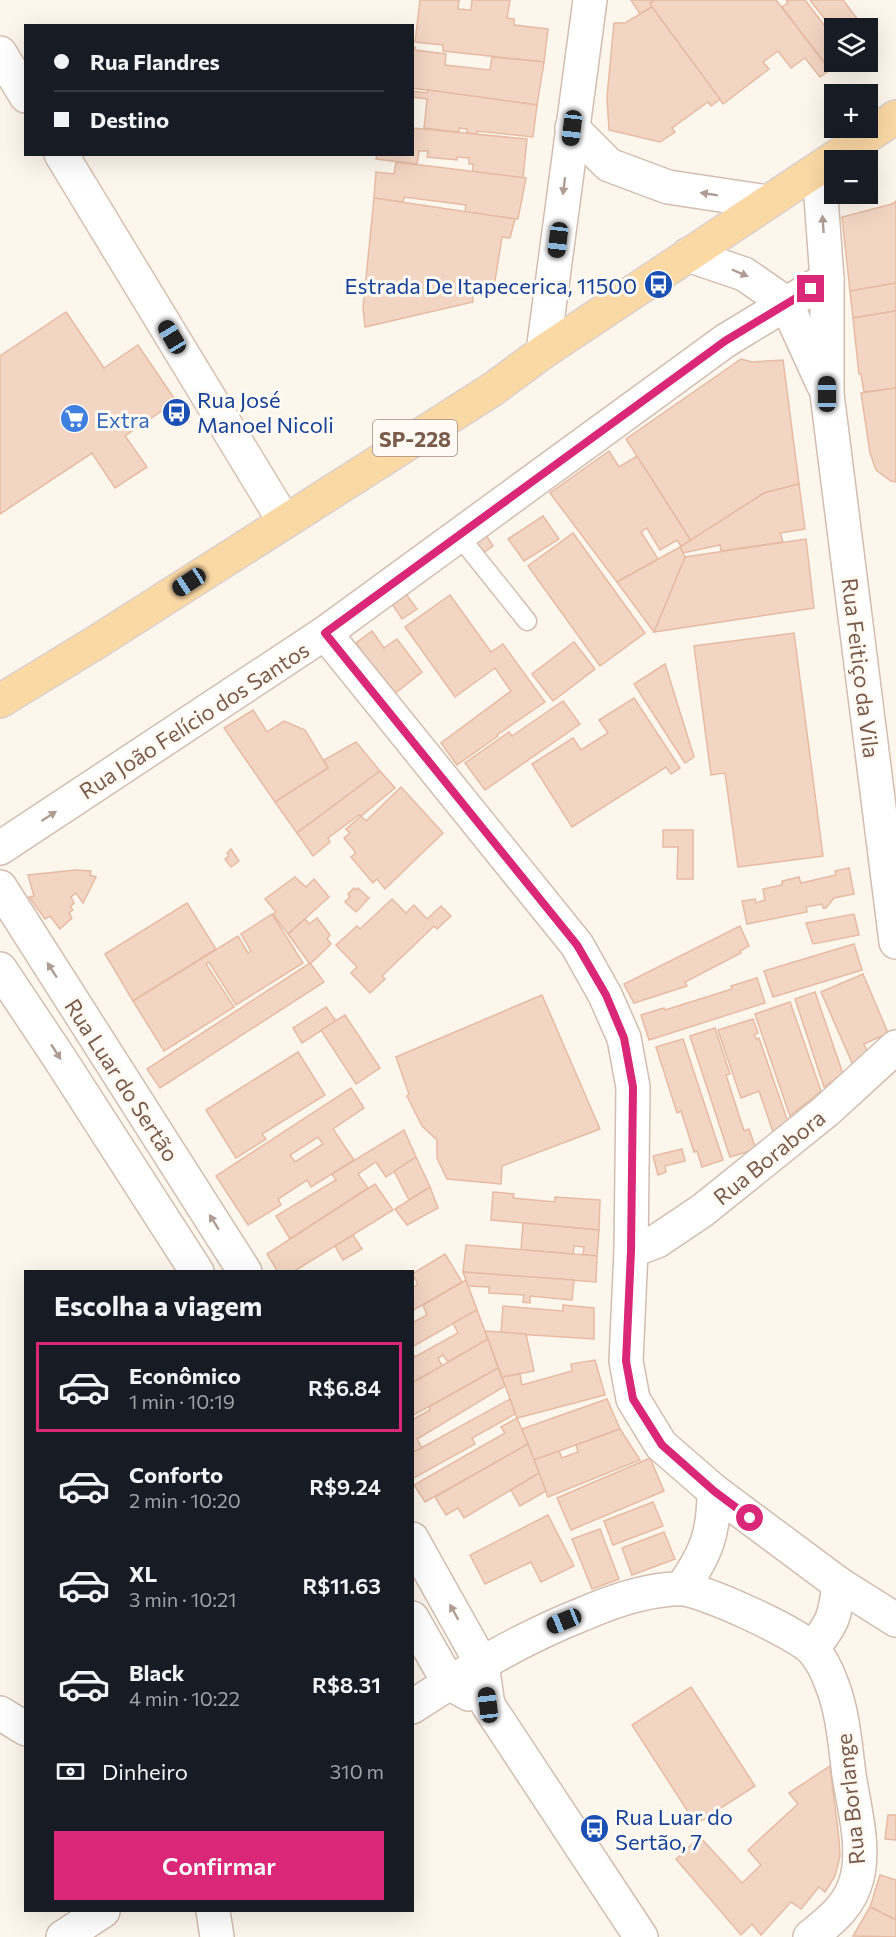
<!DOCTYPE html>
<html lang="pt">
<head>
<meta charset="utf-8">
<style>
	body { margin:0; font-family:Commissioner,sans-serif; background:#242831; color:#f1f3f6; height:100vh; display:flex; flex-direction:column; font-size:22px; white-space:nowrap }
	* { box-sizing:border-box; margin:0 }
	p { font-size:20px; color:#9ea1a6 }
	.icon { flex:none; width:33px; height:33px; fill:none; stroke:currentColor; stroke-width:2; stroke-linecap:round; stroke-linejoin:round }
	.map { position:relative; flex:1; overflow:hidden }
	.side { position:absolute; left:24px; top:1270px; width:390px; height:642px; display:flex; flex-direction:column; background:#171b24; border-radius:0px; box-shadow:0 6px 24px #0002 }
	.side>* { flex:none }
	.banner { position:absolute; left:24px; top:24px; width:390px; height:132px; border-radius:0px; box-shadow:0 6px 24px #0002; display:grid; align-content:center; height:132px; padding:0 30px; background:#171b24 }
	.tools { position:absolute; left:824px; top:18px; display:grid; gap:12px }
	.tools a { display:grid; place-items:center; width:54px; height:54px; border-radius:0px; background:#171b24; box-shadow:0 6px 24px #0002; font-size:30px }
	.end { position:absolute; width:27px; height:27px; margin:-14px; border:8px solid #db2777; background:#fff; box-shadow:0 0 0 3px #fff }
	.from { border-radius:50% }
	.car { position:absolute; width:18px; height:36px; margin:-18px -9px; border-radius:8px; box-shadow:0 0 4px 2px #0007; background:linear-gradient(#222 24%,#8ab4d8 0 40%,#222 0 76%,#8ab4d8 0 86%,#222 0) }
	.banner b { display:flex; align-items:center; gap:21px; height:57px; font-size:22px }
	.banner b+b { border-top:2px solid #363941 }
	.banner i { width:15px; height:15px; background:#f1f3f6 }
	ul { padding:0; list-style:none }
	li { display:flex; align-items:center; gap:18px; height:90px; margin:0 12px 9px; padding:0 18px; border:3px solid transparent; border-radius:0px }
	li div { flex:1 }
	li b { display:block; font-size:22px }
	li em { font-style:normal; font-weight:600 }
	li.selected { border-color:#db2777 }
	li>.icon { width:54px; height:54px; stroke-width:1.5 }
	h2 { padding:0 30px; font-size:27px; line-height:72px }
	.pay { display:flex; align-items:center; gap:15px; height:66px; padding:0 30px; font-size:22px }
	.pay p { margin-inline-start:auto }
	.action { display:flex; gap:12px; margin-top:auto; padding:12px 30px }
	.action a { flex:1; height:69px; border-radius:0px; background:#db2777; color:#fff; font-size:24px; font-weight:600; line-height:69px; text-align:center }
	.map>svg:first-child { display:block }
</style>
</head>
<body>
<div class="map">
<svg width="896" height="1937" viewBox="0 0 896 1937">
	<rect width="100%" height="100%" fill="#fdf6ec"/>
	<g fill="#f3d5c3" stroke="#e6bba3" stroke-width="1.5" fill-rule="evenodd">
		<polygon points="420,0 459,0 458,9 471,10 472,0 510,0 507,18 514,19 514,25 548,29 544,62 443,51 443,45 415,42"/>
		<polygon points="631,0 655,0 650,3 652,7 640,14"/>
		<polygon points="655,0 776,0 830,70 820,77 805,58 791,68 778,51 763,62 769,69 723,104 652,7 650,3"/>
		<polygon points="786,0 805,0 834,38 834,62 842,62 830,70 782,7 788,3"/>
		<polygon points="810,0 843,0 864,28 834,28 834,31"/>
		<polygon points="652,7 720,99 711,106 708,102 672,128 675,132 660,142 609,130 607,97 614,23 625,23"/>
		<polygon points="412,47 415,47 415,50 446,54 445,65 490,70 492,57 544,62 537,105 412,88"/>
		<polygon points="428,90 537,105 533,137 477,131 477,134 467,133 467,129 459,128 459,132 424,128 427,99 412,97 412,91 427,93"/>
		<polygon points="412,128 527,139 523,178 473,172 473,164 469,164 469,158 457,157 457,160 427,157 428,151 419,151 417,164 376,159 377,154 412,154"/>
		<polygon points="396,162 526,178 518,219 465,212 466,205 404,197 403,202 374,198 376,172 394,174"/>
		<polygon points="374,198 515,219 510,238 502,237 494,287 472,290 473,302 365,327 363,308"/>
		<polygon points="896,201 896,283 850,291 842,217 892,204"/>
		<polygon points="896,283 896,311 853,318 850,291"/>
		<polygon points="896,311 896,388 864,392 861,374 859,374 853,318"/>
		<polygon points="66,312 104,368 138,345 176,401 125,436 147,467 115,488 92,453 0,514 0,356"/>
		<polygon points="741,359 752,362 783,360 799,484 764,493 691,541 626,439"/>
		<polygon points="896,388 896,482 891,481 876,470 870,453 861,393"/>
		<polygon points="609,451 619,467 637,456 691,541 681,546 677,540 660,550 647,528 641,532 658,559 617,582 550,493"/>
		<polygon points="799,484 805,529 780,533 783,542 721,551 720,545 683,553 680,547 764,493"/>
		<polygon points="543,516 559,539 524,561 508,539"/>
		<polygon points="573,533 645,633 600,666 528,566"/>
		<polygon points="486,535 493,546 483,553 476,542"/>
		<polygon points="806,539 814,608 654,632 685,557"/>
		<polygon points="680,547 685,557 654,632 617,582"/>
		<polygon points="404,591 417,609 402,619 390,601"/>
		<polygon points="450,595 491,652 503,644 545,702 497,735 498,736 457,765 441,743 511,691 495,668 455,697 405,627"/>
		<polygon points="372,631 384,648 397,639 422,672 393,695 356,643"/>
		<polygon points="794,633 823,856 738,867 725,773 711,775 694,646"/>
		<polygon points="574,642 595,669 553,701 532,674"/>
		<polygon points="665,664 694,757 685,763 634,684"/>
		<polygon points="634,698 680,768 671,774 666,767 572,827 532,764 573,738 581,750 608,733 599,720"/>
		<polygon points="563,701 580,724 485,790 465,763 509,732 512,736"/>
		<polygon points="253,710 267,732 284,721 305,730 328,768 275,802 224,728"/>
		<polygon points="356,742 380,771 297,833 275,802 328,768 324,760"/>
		<polygon points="380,771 395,788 361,816 359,815 328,838 330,842 313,856 297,833"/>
		<polygon points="401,787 443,833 385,889 377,879 373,883 351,857 356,853 344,838 350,833 346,829 361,816 366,821"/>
		<polygon points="663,830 693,830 693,879 677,879 678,847 663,847"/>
		<polygon points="231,849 239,861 231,867 225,859 229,856 227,853"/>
		<polygon points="849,868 854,894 834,898 826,908 823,908 822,904 806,907 807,912 747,924 742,901 755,899 756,903 765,900 763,889 782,885 782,881 799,877 801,883 836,875 835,871"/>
		<polygon points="76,870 91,871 90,875 96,877 83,903 76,893 71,897 74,903 70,907 73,910 69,913 72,918 60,929 50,916 45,919 29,897 34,896 28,875"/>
		<polygon points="295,877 306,887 314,879 329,897 288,934 273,914 276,912 265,899"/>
		<polygon points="354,888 356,890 358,888 369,898 356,912 345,902 350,897 348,894"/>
		<polygon points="392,899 406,913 414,905 427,919 441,906 451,916 437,929 434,926 382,976 385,979 370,993 351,973 357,967 336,945 357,926 360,929"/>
		<polygon points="187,903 216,949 133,1001 105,954"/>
		<polygon points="272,914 303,963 236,1005 209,962 206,964 234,1007 164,1051 133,1001 238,936 248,953 251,951 241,934"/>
		<polygon points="854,914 859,935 813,944 806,923"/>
		<polygon points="317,918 330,935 327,939 331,944 310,964 288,934 305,919 309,924"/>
		<polygon points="740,926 749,946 740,951 741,953 685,982 687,986 634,1003 624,984"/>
		<polygon points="854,944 862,970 773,997 764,971"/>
		<polygon points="310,963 324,982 160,1088 147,1069"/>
		<polygon points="863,974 888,1033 864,1044 870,1058 853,1065 821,992"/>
		<polygon points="757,978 765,1003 649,1040 641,1015 664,1008 665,1010 732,989 731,986"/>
		<polygon points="815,992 843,1074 824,1087 795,999"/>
		<polygon points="542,995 600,1129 502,1166 501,1184 447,1179 437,1158 437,1140 422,1126 407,1096 409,1094 396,1057"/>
		<polygon points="790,1002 821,1091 790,1116 755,1014"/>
		<polygon points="326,1007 336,1021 302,1043 293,1028"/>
		<polygon points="345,1015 380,1068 356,1084 321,1030"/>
		<polygon points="753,1019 758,1033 754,1035 756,1039 759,1038 788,1122 774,1135 759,1091 741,1098 718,1030"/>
		<polygon points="715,1028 730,1074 726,1075 744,1131 749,1129 756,1149 730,1157 690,1036"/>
		<polygon points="683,1039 723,1160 702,1167 697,1151 694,1152 681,1111 677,1113 656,1047"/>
		<polygon points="298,1052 325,1095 262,1134 266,1139 236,1158 206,1110"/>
		<path d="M351,1088L364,1108L333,1129L354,1160L311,1187L307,1180L278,1199L281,1205L248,1225L216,1176ZM318,1137L323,1144L295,1162L290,1155Z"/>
		<polygon points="404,1130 416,1157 386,1177 376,1162 358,1174 368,1188 290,1239 276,1216 336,1180 332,1174"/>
		<polygon points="682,1149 685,1161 665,1166 666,1172 658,1175 653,1156"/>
		<polygon points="416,1157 430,1187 409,1200 394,1171"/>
		<polygon points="375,1184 393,1210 293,1272 278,1272 267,1254"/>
		<polygon points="430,1187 438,1208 407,1225 395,1209"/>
		<polygon points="493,1192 514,1194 513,1198 555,1202 555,1197 600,1200 599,1230 491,1220"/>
		<polygon points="523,1223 599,1230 597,1256 583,1255 584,1247 574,1246 573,1254 521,1250"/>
		<polygon points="353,1235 362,1249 343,1260 335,1246"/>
		<polygon points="466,1245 597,1256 596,1282 463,1272"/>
		<polygon points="445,1254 462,1282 412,1311 412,1288 418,1284 412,1274"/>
		<polygon points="463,1272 574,1280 572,1300 530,1296 530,1303 523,1302 524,1295 489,1293 489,1287 468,1286"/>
		<polygon points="466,1280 477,1310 412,1347 412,1323 427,1315 423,1305"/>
		<polygon points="563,1305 594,1308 594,1339 501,1333 503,1306 563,1311"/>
		<polygon points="477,1310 488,1339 448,1362 443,1355 438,1358 442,1366 412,1383 412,1352 415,1357 458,1333 453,1323"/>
		<polygon points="485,1331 526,1334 534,1371 502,1377"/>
		<polygon points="488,1339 498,1368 412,1416 412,1383"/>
		<polygon points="595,1360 605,1395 517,1418 502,1377 520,1374 522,1385 572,1371 571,1364"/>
		<polygon points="498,1368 505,1386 417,1439 422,1448 412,1453 412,1420 430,1410 429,1407"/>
		<polygon points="510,1399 515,1414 472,1438 475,1444 412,1479 412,1453"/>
		<polygon points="607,1399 620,1429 534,1460 522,1429"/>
		<polygon points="517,1418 528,1444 425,1502 414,1485 505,1433 501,1427"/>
		<polygon points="620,1429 640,1460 548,1497 534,1460 559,1451 562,1458 578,1452 576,1445"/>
		<polygon points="528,1444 539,1473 464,1518 458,1508 446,1515 435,1497"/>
		<polygon points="650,1458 664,1491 571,1530 557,1498"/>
		<polygon points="539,1473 546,1491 520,1506 511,1490"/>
		<polygon points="653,1502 663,1526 613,1545 604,1521"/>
		<polygon points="548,1515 574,1566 541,1582 531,1562 485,1584 470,1555"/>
		<polygon points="600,1529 619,1579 592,1589 572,1539"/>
		<polygon points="664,1532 675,1559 632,1575 622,1548"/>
		<polygon points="691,1687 755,1786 696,1824 632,1725"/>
		<polygon points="830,1766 839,1839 840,1856 835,1876 825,1892 819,1887 801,1909 791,1902 761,1935 752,1924 741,1935 676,1859 700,1837 742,1883 761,1865 748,1850 798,1804 789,1793"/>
		<polygon points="888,1815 896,1815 896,1840 885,1839"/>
		<polygon points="880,1875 896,1880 896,1920 870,1907"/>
		<polygon points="870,1907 896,1920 896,1937 853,1936"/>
	</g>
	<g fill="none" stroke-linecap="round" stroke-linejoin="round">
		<defs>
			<polyline id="service" points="459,536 527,621"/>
			<g id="minor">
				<polyline points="572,128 609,165 668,187 767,202"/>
				<polyline points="543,352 590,0"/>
				<polyline points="325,633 577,945 605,995 624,1038 633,1087 631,1251 626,1361 633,1399 661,1445 714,1491 839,1584 896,1620"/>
				<polyline points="0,848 325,633 725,341 827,279"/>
				<polyline points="0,887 245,1272"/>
				<polyline points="0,969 60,1059 197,1272"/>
				<polyline points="631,1251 657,1241 703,1210 826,1111 896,1047"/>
				<polyline points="412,1539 482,1664 488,1705 641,1937"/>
				<path d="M682,1588C706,1554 714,1534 714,1491"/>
				<polyline points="412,1618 449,1683 469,1694"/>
				<path d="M812,1649C833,1623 835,1617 839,1584"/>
				<path d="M412,1707C467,1671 522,1638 583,1614C606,1604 631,1595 656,1591C665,1590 675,1588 683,1589C708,1592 797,1633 813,1650C821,1659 827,1671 831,1682C843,1711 845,1744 849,1775C854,1807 865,1846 857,1878C850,1906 831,1920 810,1937"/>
				<polyline points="0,1713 26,1729"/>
				<polyline points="213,1911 217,1937"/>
				<polyline points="63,1937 103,1911"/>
			</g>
			<g id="tertiary">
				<polyline points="819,170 827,279 827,394 896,942"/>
				<polyline points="688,255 744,274 786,303 823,384"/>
			</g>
			<g id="secondary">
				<polyline points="0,53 26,96"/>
				<polyline points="61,154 284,521"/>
			</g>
			<polyline id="primary" points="0,701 95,643 493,389 543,352 896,117"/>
		</defs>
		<use href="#service" stroke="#d1beb0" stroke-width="21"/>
		<use href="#minor" stroke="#d1beb0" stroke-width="36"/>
		<use href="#tertiary" stroke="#d1beb0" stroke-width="36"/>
		<use href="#secondary" stroke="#d6c0b0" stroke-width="36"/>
		<use href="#primary" stroke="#dad1cd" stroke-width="36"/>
		<use href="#service" stroke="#fff" stroke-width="18"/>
		<use href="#minor" stroke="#fff" stroke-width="33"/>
		<use href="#tertiary" stroke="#fff" stroke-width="33"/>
		<use href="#secondary" stroke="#fff" stroke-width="33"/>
		<use href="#primary" stroke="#fbd9a5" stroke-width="33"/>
	</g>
	<defs><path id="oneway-solid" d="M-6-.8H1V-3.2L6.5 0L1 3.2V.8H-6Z" transform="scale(1.5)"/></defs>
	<g fill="#af9d94">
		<use href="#oneway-solid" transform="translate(564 186) rotate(97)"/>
		<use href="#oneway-solid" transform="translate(709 194) rotate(-171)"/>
		<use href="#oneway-solid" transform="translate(823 224) rotate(-94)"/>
		<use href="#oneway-solid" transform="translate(740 273) rotate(23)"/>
		<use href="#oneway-solid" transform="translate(49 816) rotate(-33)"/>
		<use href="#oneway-solid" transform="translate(52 970) rotate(-123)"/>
		<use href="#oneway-solid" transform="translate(56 1052) rotate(57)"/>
		<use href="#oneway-solid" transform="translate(214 1222) rotate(-122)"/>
		<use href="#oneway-solid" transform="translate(454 1612) rotate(-119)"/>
	</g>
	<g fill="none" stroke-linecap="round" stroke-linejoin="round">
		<polyline stroke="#db2777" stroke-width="8" points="750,1518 714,1491 662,1445 633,1399 626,1361 631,1251 633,1087 624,1038 606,995 577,945 325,633 725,341 811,289"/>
	</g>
	<defs>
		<symbol id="bus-disc" viewBox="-11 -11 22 22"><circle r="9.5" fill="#1a4fb4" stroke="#fffaf3"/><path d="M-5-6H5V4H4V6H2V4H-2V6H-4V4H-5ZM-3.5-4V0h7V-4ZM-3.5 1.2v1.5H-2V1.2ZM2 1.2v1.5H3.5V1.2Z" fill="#fff"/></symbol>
		<symbol id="supermarket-disc" viewBox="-11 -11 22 22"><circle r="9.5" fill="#3f7fe0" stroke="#fffaf3"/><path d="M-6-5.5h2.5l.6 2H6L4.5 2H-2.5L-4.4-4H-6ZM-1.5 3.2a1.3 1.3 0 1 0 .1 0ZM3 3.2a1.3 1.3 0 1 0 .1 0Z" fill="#fff"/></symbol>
	</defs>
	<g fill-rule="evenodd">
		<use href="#bus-disc" x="642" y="268" width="33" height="33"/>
		<use href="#bus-disc" x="160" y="396" width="33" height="33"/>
		<use href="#supermarket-disc" x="58" y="402" width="33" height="33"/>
		<use href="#bus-disc" x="578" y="1812" width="33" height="33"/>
	</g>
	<g text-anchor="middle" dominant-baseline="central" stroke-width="6" stroke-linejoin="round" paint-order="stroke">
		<rect fill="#fffaf3" stroke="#a28b7f" stroke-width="1.5" x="373" y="420" width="84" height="36" rx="4.5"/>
		<g font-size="21" font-weight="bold" fill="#7a5c4d">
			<text x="415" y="438">SP-228</text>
		</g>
		<g font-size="22" fill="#164399" stroke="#fffaf3" text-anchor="start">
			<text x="637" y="285" text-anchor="end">Estrada De Itapecerica, 11500</text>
			<text x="197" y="399">Rua José<tspan x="197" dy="25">Manoel Nicoli</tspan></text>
			<text x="615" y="1816">Rua Luar do<tspan x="615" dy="25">Sertão, 7</tspan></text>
		</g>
		<g font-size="22" fill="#366cbe" stroke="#fffaf3" text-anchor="start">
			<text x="96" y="419">Extra</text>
		</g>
		<g font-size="22" fill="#7a5c4d" stroke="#fffaf3">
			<text transform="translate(861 668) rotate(83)">Rua Feitiço da Vila</text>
			<text transform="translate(194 720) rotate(-33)">Rua João Felício dos Santos</text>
			<text transform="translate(122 1080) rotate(57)">Rua Luar do Sertão</text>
			<text transform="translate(769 1157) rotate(-39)">Rua Borabora</text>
			<text transform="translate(850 1799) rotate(-96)">Rua Borlange</text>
		</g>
	</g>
</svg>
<div class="tools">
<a><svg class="icon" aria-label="layers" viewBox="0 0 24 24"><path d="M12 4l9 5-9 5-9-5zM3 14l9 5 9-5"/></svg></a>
<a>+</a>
<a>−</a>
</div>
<i class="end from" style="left:750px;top:1518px"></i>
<i class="end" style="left:811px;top:289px"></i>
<i class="car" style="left:572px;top:128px;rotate:187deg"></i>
<i class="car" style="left:558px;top:240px;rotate:187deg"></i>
<i class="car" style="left:172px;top:337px;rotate:329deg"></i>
<i class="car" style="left:827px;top:394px;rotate:0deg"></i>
<i class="car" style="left:189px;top:582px;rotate:237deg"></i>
<i class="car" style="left:564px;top:1621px;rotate:248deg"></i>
<i class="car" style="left:488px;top:1705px;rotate:353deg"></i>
<div class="banner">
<b><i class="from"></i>Rua Flandres</b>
<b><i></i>Destino</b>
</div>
<section class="side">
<h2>Escolha a viagem</h2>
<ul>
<li class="selected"><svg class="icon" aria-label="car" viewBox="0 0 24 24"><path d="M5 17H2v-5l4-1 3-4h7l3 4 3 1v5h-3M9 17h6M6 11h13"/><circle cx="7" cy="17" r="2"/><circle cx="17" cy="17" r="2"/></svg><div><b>Econômico</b><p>1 min · 10:19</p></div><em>R$6.84</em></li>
<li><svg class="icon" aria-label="car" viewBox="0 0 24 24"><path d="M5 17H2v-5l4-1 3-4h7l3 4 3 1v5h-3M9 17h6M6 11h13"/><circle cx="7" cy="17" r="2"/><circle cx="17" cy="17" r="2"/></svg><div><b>Conforto</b><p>2 min · 10:20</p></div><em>R$9.24</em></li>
<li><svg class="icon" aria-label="car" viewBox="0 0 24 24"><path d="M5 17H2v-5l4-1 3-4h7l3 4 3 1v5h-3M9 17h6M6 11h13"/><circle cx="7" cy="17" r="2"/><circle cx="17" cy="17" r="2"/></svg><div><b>XL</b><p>3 min · 10:21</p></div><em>R$11.63</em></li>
<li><svg class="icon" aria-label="car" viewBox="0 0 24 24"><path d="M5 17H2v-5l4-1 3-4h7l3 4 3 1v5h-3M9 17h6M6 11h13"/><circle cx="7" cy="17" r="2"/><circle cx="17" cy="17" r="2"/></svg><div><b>Black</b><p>4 min · 10:22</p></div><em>R$8.31</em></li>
</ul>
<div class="pay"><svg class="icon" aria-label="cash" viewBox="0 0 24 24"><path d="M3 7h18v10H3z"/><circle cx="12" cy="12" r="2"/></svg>Dinheiro<p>310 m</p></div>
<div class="action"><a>Confirmar</a></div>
</section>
</div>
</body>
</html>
